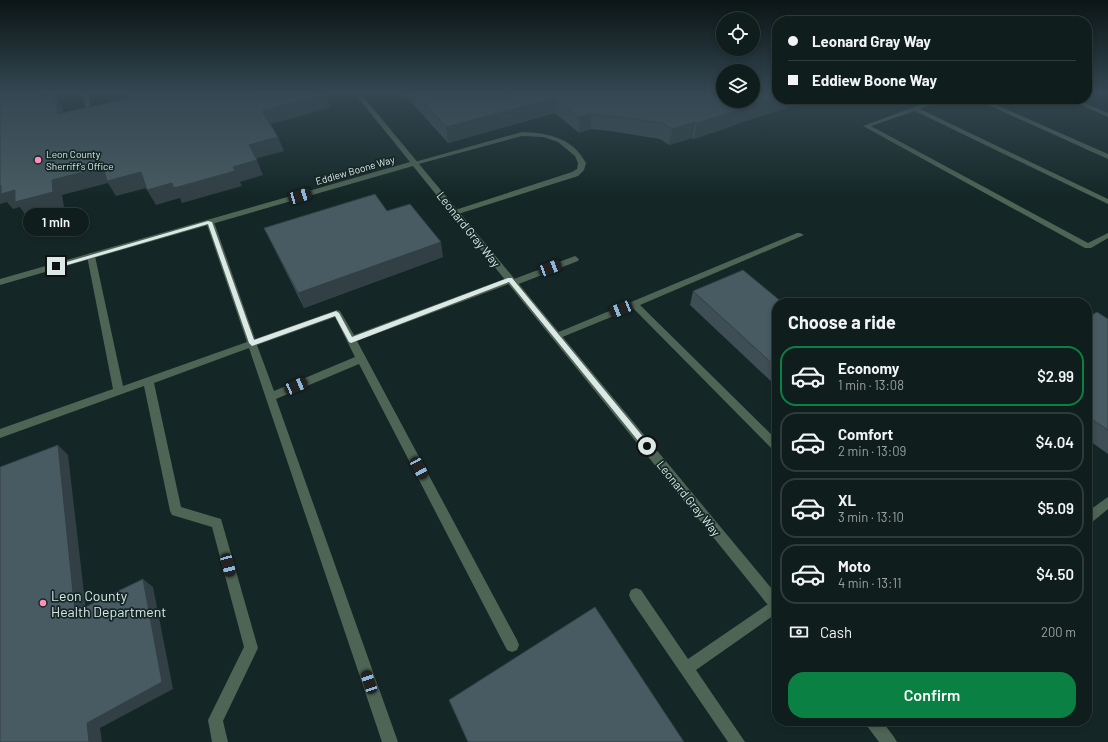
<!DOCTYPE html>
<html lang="en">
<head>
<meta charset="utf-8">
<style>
	body { margin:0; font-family:Barlow,sans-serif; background:#1d2a29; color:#f1f3f6; height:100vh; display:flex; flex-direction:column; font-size:15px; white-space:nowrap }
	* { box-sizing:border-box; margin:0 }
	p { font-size:13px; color:#9ba2a3 }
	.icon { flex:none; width:22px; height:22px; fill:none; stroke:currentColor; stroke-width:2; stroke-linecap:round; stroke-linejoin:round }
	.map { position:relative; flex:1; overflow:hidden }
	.side { position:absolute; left:772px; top:298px; width:320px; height:428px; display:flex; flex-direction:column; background:#0f1d1c; border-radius:16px; box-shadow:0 2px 6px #0003,0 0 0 1px #2f3b3b }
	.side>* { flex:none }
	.banner { position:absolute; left:772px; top:16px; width:320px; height:88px; border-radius:16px; box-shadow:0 2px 6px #0003,0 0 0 1px #2f3b3b; display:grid; align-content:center; height:88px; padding:0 16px; background:#0f1d1c }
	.fabs { position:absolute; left:716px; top:12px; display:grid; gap:8px }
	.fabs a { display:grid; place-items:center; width:44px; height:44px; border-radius:50%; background:#0f1d1c; box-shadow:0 2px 6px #0003,0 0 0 1px #2f3b3b; font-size:20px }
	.end { position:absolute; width:18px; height:18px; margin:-9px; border:5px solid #dce8e6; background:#111; box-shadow:0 0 0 2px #111 }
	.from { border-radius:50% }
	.bubble { position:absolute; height:28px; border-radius:14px; background:#0f1d1c; box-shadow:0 2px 6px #0003,0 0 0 1px #2f3b3b; font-size:13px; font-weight:600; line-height:28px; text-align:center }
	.car { position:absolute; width:12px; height:24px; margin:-12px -6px; border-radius:5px; box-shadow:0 0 3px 1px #0007; background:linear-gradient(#222 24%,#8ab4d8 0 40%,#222 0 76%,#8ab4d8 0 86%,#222 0) }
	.banner b { display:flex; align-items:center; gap:14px; height:38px; font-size:15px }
	.banner b+b { border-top:1px solid #2f3b3b }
	.banner i { width:10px; height:10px; background:#f1f3f6 }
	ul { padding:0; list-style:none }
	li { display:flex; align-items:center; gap:12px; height:60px; margin:0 8px 6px; padding:0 8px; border:2px solid #2f3b3b; border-radius:16px }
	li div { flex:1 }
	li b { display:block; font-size:15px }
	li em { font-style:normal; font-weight:600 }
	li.active { border-color:#0b8043 }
	li>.icon { width:36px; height:36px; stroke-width:1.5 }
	h2 { padding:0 16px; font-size:18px; line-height:48px }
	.pay { display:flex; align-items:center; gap:10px; height:44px; padding:0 16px; font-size:15px }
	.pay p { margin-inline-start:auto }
	.action { display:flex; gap:8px; margin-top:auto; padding:8px 16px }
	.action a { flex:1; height:46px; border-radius:16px; background:#0b8043; color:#fff; font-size:16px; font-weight:600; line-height:46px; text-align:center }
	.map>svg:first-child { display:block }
</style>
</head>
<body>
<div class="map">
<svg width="1108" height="742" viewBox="0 0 1108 742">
	<rect width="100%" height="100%" fill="#142726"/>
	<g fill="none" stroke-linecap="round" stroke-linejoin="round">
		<g fill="#4e6555" fill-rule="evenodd">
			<polygon points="82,94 88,94 92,113 87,112"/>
			<polygon points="936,99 945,99 920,109 1108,199 1108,204 915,111 871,126 1088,243 1108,233 1108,238 1091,248 1085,248 863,126"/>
			<polygon points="975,99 983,99 1108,154 1108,159"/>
			<path d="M522,132C548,133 572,137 586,163L584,170L578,176L455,215H452V211L572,172L577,169L578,163L575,156L558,142L543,137L522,136L415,165L411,163Z"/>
			<path d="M207,220H210L214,222L255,339L337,310L340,311L354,335L507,278L510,277L514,279L575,256L579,259L578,261L516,285L513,286L509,284L357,341L517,640L519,645L517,650L512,652L507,650L359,364L276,399L398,742H382L249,348L154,383L181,507L221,519L258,648L223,721L228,742H212L208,720L244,647L212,527L172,515L170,511L144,386L0,438V429L113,389L87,256L88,254L91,253L95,256L123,386L247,342L206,222ZM335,317L355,357L274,391L257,345Z"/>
			<polygon points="797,233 800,233 804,235 640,305 777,440 777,452 773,450 633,308 560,338 554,338 552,336 554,334"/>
			<polygon points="1108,497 1108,509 1091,523 1087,525 1087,512"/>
			<polygon points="636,588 641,590 688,659 777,598 777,613 696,670 745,742 728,742 631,600 629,595 631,590"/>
		</g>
		<g fill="#4e6555" fill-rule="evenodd">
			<polygon points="355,94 361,94 777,595 777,612 772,610 413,166 0,285 0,279 410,162"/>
			<polygon points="1067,99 1075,99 1108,113 1108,117"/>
			<polygon points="865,721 882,721 894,737 897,742 879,742 867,726"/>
		</g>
	</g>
	<g fill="#3e4e54">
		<polygon points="404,94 723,94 777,99 815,99 736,124 735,125 694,139 692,138 669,145 660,139 610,131 591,129 579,133 555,113 448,143"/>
		<polygon points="387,211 443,257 304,308 264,228"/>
		<polygon points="693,291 777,303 777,387 690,305"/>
		<polygon points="1087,318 1108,319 1108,454 1087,439"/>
	</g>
	<g fill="#324045">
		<polygon points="42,94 44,94 50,103 42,97"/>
		<polygon points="55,94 63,108 67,128 58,114"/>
		<polygon points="326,94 330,108 267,125 262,111"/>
		<polygon points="777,97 777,99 815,99 736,124 735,125 694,139 697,123 737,109"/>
		<polygon points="555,98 555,113 448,143 446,127"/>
		<polygon points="591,114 591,129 579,133 579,117"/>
		<polygon points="695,122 692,138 669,145 672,129"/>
		<polygon points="278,137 284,151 254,159 249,145"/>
		<polygon points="257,160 263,175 240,182 242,186 182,203 180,198 156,205 147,190"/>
		<polygon points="103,167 141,172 150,187 116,196 108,183 62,195 64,207 27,217 20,207 13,209 7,202 0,204 0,186 52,180"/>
		<polygon points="441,242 443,257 304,308 298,293"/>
		<polygon points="58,445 68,455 87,619 75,612"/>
		<polygon points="143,579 153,587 173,689 100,728 102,742 89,742 87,723"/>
	</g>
	<g fill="#485b62" stroke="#324045">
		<polygon points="0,94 42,94 42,97 55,94 58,114 128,98 127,94 326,94 262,111 278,137 249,145 257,160 233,167 235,171 174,188 172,183 147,190 141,172 107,181 103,167 52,180 53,192 15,202 15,190 1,194 1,185 0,186"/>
		<polygon points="415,94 723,94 723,101 753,101 753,94 777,94 777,97 737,109 739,110 697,123 695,122 672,129 662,123 611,116 591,114 579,117 555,98 446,127"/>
		<polygon points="375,194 387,211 410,204 441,242 298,293 264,228"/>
		<polygon points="743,270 783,303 777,303 777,368 693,291"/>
		<polygon points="1097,312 1108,319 1108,430 1087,416 1087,318"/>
		<polygon points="58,445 75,612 143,579 162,682 87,723 89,742 0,742 0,467"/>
		<polygon points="595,607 684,742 468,742 449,700"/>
	</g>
	<linearGradient id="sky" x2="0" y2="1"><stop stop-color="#0b1515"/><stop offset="0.47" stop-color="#344752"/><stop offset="1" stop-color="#344752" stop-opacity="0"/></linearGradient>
	<rect width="1108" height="198" fill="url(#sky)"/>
	<polygon fill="#dce8e6" points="208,221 212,222 254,340 336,311 339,313 352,337 508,278 512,278 649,444 649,448 644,448 509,282 351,343 349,342 335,316 252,346 249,343 208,224 57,268 53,266"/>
	<g fill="#ff8eb9" stroke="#142726" stroke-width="1.5">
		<circle cx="38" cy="160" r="4"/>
		<circle cx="43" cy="603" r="4"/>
	</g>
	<g text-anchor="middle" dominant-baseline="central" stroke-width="3.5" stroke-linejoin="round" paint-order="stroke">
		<g font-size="10" fill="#dce8e6" stroke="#142726" text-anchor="start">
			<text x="46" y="154">Leon County<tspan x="46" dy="12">Sherriff's Office</tspan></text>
		</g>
		<g font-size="10" fill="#dce8e6" stroke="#142726">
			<text transform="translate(355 170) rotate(-16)">Eddiew Boone Way</text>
		</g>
		<g font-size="12" fill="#dce8e6" stroke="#142726">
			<text transform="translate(469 229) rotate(51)">Leonard Gray Way</text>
			<text transform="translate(689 498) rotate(51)">Leonard Gray Way</text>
		</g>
		<g font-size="14" fill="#dce8e6" stroke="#142726" text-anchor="start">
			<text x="51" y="595">Leon County<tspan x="51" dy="16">Health Department</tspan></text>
		</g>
	</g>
</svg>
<div class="fabs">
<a><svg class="icon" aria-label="locate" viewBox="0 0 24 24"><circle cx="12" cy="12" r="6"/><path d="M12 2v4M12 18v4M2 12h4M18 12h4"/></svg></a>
<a><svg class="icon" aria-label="layers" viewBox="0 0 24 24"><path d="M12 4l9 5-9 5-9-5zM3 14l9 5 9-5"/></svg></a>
</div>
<i class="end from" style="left:647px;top:446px"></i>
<i class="end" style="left:56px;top:266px"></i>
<div class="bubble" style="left:23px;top:208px;width:66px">1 min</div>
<i class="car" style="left:300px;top:196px;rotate:74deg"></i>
<i class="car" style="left:550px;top:268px;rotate:69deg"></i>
<i class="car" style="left:621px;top:309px;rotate:248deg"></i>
<i class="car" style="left:296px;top:386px;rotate:67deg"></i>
<i class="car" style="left:419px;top:468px;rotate:152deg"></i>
<i class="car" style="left:228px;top:565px;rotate:165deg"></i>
<i class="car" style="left:369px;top:682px;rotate:341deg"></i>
<div class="banner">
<b><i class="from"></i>Leonard Gray Way</b>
<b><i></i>Eddiew Boone Way</b>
</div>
<section class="side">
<h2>Choose a ride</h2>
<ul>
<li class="active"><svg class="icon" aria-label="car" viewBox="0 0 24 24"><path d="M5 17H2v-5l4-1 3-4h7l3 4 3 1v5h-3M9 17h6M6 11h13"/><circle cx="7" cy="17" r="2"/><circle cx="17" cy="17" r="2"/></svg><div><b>Economy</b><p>1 min · 13:08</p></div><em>$2.99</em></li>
<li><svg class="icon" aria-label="car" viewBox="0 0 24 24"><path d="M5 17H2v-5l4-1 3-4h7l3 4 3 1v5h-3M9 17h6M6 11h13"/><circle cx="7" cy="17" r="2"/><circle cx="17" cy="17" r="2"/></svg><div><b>Comfort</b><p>2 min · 13:09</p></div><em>$4.04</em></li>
<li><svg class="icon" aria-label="car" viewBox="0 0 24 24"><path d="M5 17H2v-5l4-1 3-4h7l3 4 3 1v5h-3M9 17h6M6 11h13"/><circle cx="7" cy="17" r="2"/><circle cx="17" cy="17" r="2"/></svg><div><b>XL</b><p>3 min · 13:10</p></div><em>$5.09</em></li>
<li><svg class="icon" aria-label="car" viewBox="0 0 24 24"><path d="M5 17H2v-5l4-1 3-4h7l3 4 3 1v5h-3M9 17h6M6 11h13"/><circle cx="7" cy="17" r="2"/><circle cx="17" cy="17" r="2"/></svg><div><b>Moto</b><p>4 min · 13:11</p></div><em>$4.50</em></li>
</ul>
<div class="pay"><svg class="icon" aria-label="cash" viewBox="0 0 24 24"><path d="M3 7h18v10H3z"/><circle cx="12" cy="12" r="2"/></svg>Cash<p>200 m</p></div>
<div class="action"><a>Confirm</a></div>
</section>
</div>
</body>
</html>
